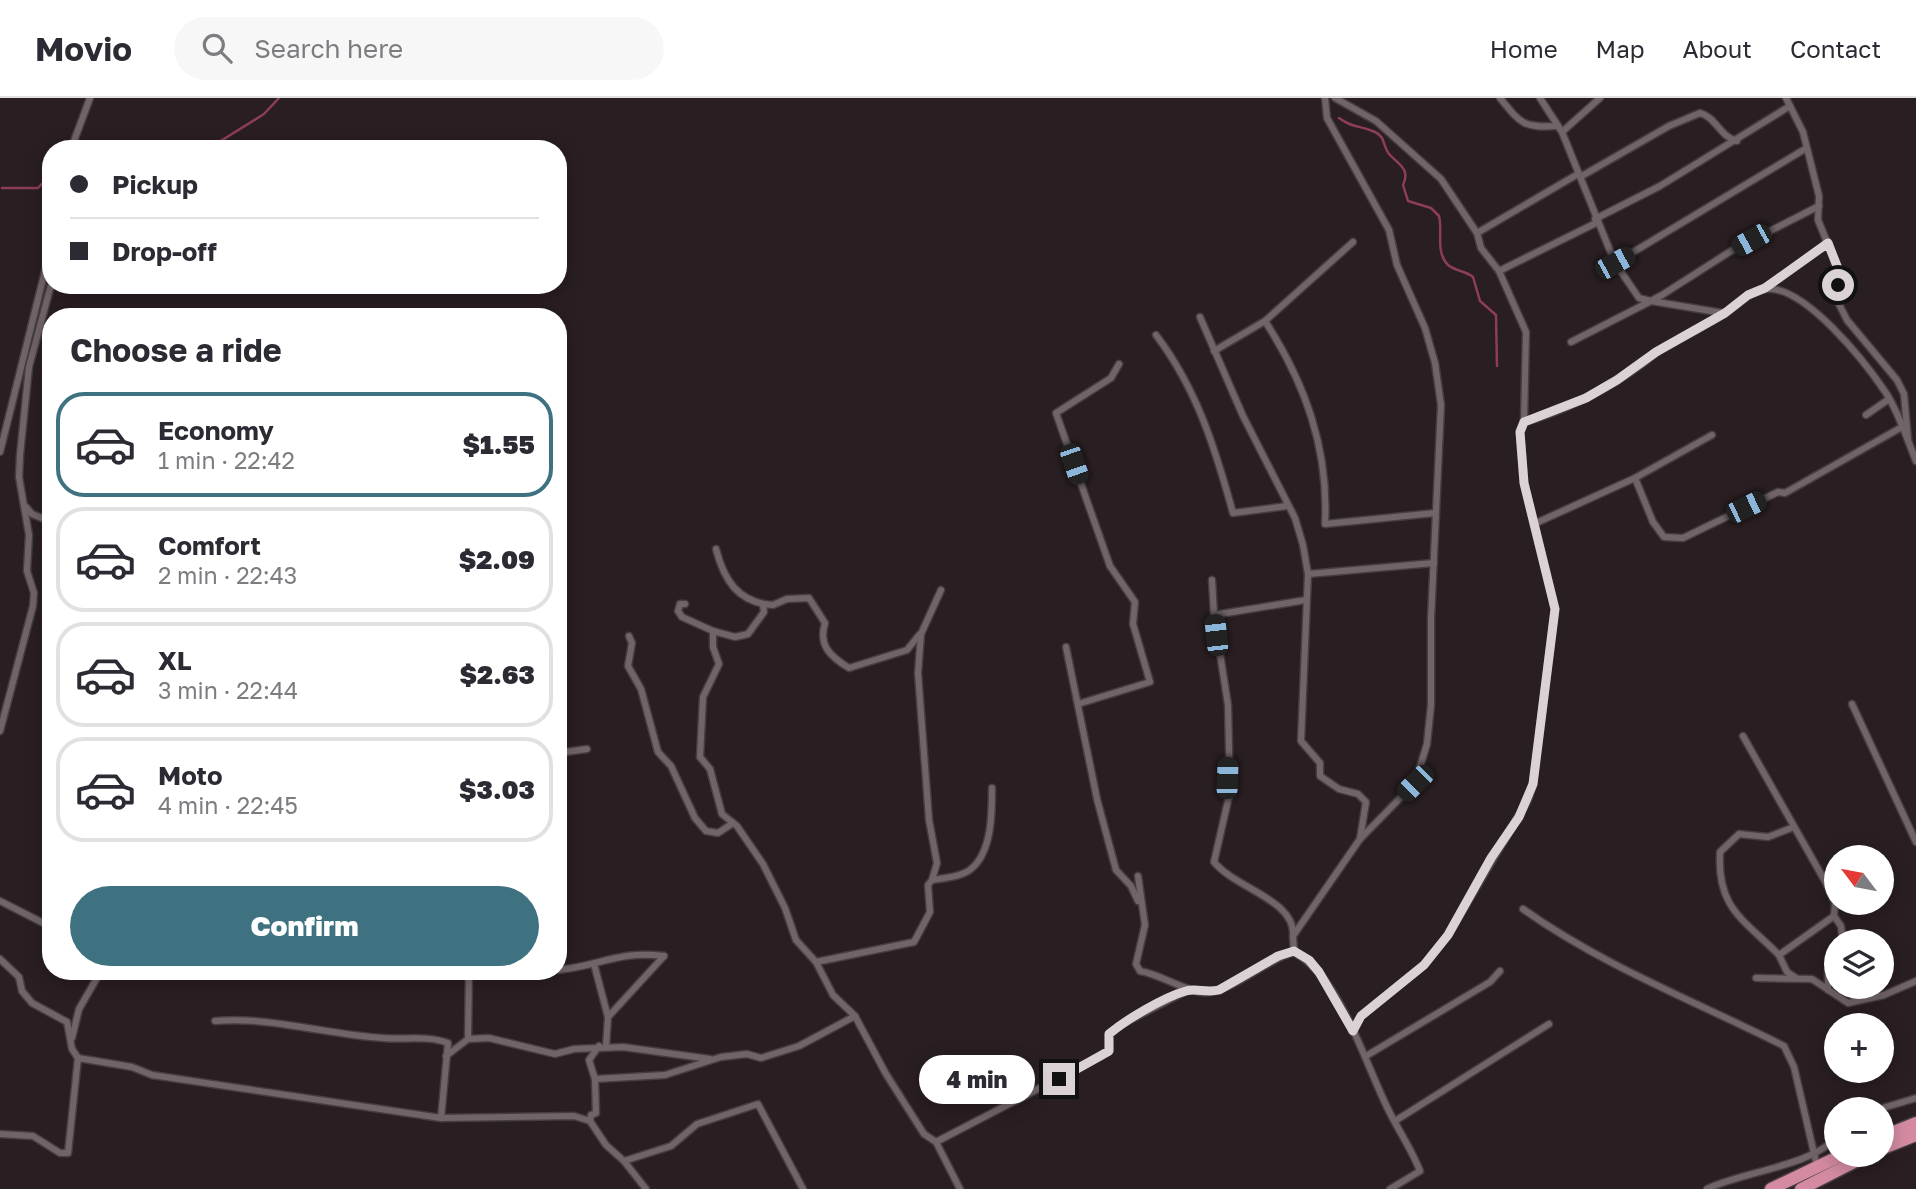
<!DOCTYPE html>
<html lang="en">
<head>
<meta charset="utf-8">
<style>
	body { margin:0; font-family:"Golos Text",sans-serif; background:#f7f7f7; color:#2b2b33; height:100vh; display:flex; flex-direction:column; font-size:26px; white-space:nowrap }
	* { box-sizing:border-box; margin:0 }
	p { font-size:23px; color:#7c7c81 }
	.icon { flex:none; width:38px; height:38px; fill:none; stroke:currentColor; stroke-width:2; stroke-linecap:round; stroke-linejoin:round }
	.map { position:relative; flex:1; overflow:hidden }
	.side { position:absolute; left:42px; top:210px; width:525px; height:672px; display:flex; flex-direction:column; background:#fff; border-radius:28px; box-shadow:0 4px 18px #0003 }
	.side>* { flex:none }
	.hud { position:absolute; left:42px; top:42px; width:525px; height:154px; border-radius:28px; box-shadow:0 4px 18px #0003; display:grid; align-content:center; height:154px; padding:0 28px; background:#fff }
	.needle { width:46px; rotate:302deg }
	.tools { position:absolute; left:1824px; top:747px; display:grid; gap:14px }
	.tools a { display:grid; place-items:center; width:70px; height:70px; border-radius:50%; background:#fff; box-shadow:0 4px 18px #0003; font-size:35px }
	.end { position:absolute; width:32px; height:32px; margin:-16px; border:9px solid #dad2d4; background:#111; box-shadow:0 0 0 4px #111 }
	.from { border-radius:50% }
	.bubble { position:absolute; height:49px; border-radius:24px; background:#fff; box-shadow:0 4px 18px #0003; font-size:23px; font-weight:800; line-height:49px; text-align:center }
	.car { position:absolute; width:21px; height:42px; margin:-21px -10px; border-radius:9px; box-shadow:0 0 5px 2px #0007; background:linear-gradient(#222 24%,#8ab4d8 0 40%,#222 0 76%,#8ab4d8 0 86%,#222 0) }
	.hud b { display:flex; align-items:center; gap:24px; height:66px; font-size:26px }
	.hud b+b { border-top:2px solid #e1e1e2 }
	.hud i { width:18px; height:18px; background:#2b2b33 }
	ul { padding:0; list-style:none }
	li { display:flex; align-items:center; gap:21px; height:105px; margin:0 14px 10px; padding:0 14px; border:4px solid #e1e1e2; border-radius:28px }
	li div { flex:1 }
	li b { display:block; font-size:26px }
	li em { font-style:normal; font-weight:800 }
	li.on { border-color:#3e7281 }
	li>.icon { width:63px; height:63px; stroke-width:1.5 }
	h2 { padding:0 28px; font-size:32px; line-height:84px }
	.cta { display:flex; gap:14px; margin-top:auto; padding:14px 28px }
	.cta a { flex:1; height:80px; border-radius:42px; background:#3e7281; color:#fff; font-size:28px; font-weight:800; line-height:80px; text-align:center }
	header { display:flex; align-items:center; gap:42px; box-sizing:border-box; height:98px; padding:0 35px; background:#fff; border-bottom:2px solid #e1e1e2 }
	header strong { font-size:33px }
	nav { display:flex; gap:38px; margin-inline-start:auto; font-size:24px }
	.search { width:490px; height:63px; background:#f7f7f7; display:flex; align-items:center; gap:18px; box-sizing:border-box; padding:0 24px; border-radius:38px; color:#7c7c81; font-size:26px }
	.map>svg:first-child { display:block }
</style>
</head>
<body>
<header>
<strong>Movio</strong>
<div class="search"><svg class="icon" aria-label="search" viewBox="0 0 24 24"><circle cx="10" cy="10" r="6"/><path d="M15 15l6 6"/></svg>Search here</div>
<nav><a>Home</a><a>Map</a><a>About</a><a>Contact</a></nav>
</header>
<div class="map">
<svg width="1916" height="1091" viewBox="0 0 1916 1091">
	<rect width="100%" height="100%" fill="#291e21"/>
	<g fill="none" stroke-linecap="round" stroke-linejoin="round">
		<g stroke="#8d3d5b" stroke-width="2.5">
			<path d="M1339,20C1354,31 1360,27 1375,34C1386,39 1382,47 1389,56C1398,66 1411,71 1403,87L1408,103L1431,110L1439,118C1443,133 1435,154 1448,167C1455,173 1466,173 1473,179L1480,203L1496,217L1497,268"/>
			<polyline points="136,51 154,48 162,51"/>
			<polyline points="180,51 211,49 264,16 279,0"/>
			<polyline points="2,90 38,90 51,76"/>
		</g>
		<defs>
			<g id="street">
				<polyline points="1335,0 1376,23 1441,81 1477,135 1481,150 1499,173 1526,234 1524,324 1520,334 1524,385 1555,511 1533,686 1528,702 1448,837 1424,867 1361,918 1352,933"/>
				<path d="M1500,0C1521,26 1523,30 1558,28"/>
				<polyline points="1540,0 1562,34 1615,165 1639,200 1651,203 1662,197 1731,153 1819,108"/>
				<polyline points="1786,0 1803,34 1819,98 1818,122 1837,168 1838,204 1847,222 1897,282 1904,296 1908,341"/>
				<polyline points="1562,34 1600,0"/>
				<polyline points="71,51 90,0"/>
				<path d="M1580,79L1669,28L1700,15C1716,19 1720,39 1737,43"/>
				<polyline points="1595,121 1660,88 1790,8"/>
				<polyline points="1477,135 1578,76"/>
				<polyline points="1615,165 1805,51"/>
				<polyline points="1499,173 1596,125"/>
				<polyline points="1765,190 1828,145"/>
				<polyline points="1200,219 1243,318 1295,420 1303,447 1308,476 1301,643 1320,665 1320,678 1339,691 1358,696 1366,704 1360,741"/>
				<path d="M1265,223C1305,285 1329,351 1325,426L1435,415"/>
				<path d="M1156,237C1197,291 1215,350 1233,415L1287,408"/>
				<polyline points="1571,244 1651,203 1723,215"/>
				<polyline points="1214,253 1265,223 1353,144"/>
				<polyline points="1866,317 1889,301"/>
				<path d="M1524,324C1567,312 1607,291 1643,265C1649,261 1653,256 1660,252C1681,239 1704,229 1725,215C1738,207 1749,193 1765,191C1804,186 1866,265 1886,295C1899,315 1907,341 1916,363"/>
				<polyline points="0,354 51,149"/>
				<polyline points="1635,380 1653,424 1664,439 1683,440 1778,394 1785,395 1902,329"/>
				<polyline points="26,409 32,416 51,424"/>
				<polyline points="1534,426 1635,380 1712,337"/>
				<path d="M716,451C724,482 738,505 773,507L787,501L809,500L825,525C818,548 831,559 849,570L907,552L919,537"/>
				<polyline points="1308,476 1434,465"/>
				<polyline points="1212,482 1214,517 1306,502"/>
				<polyline points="685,506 680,506 678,513 682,519 713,533 713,549 719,566 703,599 700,659 710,671 722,716 737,728 763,766 785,810 796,842 816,864 833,897 855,918 886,976 924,1036 936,1044 960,1091"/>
				<path d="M1214,517L1228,607L1230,694L1214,764C1236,791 1296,802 1293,838"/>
				<polyline points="713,533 735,539 748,536 764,514 763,507"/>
				<polyline points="629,538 632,545 628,568 641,591 658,654 671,668 695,720 706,733 718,735 733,725"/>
				<polyline points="1066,549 1097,701 1116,772 1131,788 1138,803"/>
				<polyline points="1078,606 1150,584 1133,526 1135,504 1110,468 1056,315 1111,280 1119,266"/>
				<polyline points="1852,606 1916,744"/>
				<polyline points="0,633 33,508 34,495 27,473 29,437 19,379 20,357 29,269 51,187"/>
				<polyline points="1743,638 1826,785 1835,805 1834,818 1841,828 1843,844"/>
				<polyline points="558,655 587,651"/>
				<path d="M1138,778L1145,827L1136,866L1140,873C1162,877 1180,891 1201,894C1227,898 1266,861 1294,854C1341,879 1366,969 1390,1015C1400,1035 1412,1052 1420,1073L1390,1091"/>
				<polyline points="932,782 937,765 929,722 918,575 921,536 941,492"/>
				<polyline points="0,803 51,829"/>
				<path d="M1523,811C1603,868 1697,904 1784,948L1794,969L1817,1068"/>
				<polyline points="1294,854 1293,838 1360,741 1415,685 1427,646 1431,607 1431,521 1441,307 1435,265 1425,230 1397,167 1389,132 1327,20 1325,0"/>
				<path d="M1779,857C1742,820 1717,810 1720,754L1739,736L1768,739L1794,729"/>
				<polyline points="0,861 19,879 22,893 32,905 67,924 72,951 78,960 132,969 152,977 441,1020 574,1018 590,1023 606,1047 624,1063 671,1048 697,1026 758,1006 803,1091"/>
				<path d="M816,864L914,844L930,814L928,787L932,782C944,780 961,779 971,771C992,754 992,715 992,690"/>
				<polyline points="594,866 608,919 606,949"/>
				<path d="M558,872C600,868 619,852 664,858"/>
				<polyline points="470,876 528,873"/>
				<polyline points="1756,880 1812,881 1848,905 1884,897 1916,883"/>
				<polyline points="1796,880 1787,874 1779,857 1834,818"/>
				<polyline points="1828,892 1828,873 1836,854"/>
				<polyline points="608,919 664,858"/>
				<path d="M215,923C269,918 328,937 383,940C404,942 427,937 448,945L441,1020"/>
				<polyline points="72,940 79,911 101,873"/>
				<polyline points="468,941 489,940 555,956 574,951 623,949 710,961"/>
				<polyline points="446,958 468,941 469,873"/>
				<polyline points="1366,958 1490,884 1500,873"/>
				<polyline points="595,981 589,962 599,948"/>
				<polyline points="1876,1012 1916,1000"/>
				<polyline points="590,1023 591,1017 596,1015 595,981 665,977 721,959 747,956 761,960 799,948 855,918"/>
				<polyline points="1395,1023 1549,926"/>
				<polyline points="0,1036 33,1038 60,1055 68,1055 78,960"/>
				<polyline points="936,1044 1101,958 1109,953 1109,936 1122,926 1188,892"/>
				<polyline points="624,1063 646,1091"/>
				<path d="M1707,1091C1741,1074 1813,1068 1836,1039"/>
			</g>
			<g id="highway">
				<polyline points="1881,1039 1916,1025"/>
				<polyline points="1881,1051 1916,1037"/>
				<polyline points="1771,1091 1842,1057"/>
				<polyline points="1801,1091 1868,1057"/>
			</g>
		</defs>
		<use href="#street" stroke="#453d3f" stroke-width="9"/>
		<use href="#highway" stroke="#453d3f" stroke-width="15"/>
		<use href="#street" stroke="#716468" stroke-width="6"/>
		<use href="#highway" stroke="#d48ba2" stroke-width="12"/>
	</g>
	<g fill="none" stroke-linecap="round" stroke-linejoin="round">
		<path stroke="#dad2d4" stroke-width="9" d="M1059,981L1109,953V936C1127,921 1164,899 1186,893C1196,890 1207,895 1219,892L1278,858L1294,853L1309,862L1319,874L1353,933L1361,918L1424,867L1448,837L1491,760L1519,719L1533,686L1555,511L1524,385L1520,334L1524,324L1586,300L1617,282L1656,254L1725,215L1748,197L1765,190L1828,145L1837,168L1838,187"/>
	</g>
</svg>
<div class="tools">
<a><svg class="needle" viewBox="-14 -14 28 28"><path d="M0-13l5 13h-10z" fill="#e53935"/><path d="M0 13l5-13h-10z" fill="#7c7c81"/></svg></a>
<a><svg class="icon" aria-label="layers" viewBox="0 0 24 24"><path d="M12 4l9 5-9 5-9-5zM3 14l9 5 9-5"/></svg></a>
<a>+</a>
<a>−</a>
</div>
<i class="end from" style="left:1838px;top:187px"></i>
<i class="end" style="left:1059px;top:981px"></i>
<div class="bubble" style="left:919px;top:957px;width:116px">4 min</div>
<i class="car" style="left:1751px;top:142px;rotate:241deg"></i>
<i class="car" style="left:1615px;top:165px;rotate:61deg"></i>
<i class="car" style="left:1074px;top:366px;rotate:161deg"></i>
<i class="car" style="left:1746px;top:409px;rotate:64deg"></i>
<i class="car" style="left:1216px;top:537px;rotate:354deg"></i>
<i class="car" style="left:1227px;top:680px;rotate:2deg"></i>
<i class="car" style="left:1415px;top:685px;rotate:225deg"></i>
<div class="hud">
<b><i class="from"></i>Pickup</b>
<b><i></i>Drop-off</b>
</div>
<section class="side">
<h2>Choose a ride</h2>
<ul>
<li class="on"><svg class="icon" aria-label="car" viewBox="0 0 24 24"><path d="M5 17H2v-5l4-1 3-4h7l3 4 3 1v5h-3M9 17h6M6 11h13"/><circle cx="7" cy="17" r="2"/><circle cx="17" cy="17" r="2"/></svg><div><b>Economy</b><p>1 min · 22:42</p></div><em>$1.55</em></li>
<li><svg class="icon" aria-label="car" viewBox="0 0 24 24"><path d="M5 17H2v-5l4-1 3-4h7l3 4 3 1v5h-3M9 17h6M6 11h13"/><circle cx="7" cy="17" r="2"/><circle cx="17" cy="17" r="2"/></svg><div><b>Comfort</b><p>2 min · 22:43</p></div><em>$2.09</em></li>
<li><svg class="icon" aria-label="car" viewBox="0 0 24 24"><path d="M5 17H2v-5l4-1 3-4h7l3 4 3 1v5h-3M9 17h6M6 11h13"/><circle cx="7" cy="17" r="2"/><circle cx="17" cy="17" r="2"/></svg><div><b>XL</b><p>3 min · 22:44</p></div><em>$2.63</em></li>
<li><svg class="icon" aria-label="car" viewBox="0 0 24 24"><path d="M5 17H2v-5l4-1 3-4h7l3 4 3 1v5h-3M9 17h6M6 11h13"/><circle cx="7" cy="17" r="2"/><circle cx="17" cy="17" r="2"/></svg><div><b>Moto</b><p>4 min · 22:45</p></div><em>$3.03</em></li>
</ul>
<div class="cta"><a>Confirm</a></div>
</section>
</div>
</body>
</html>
